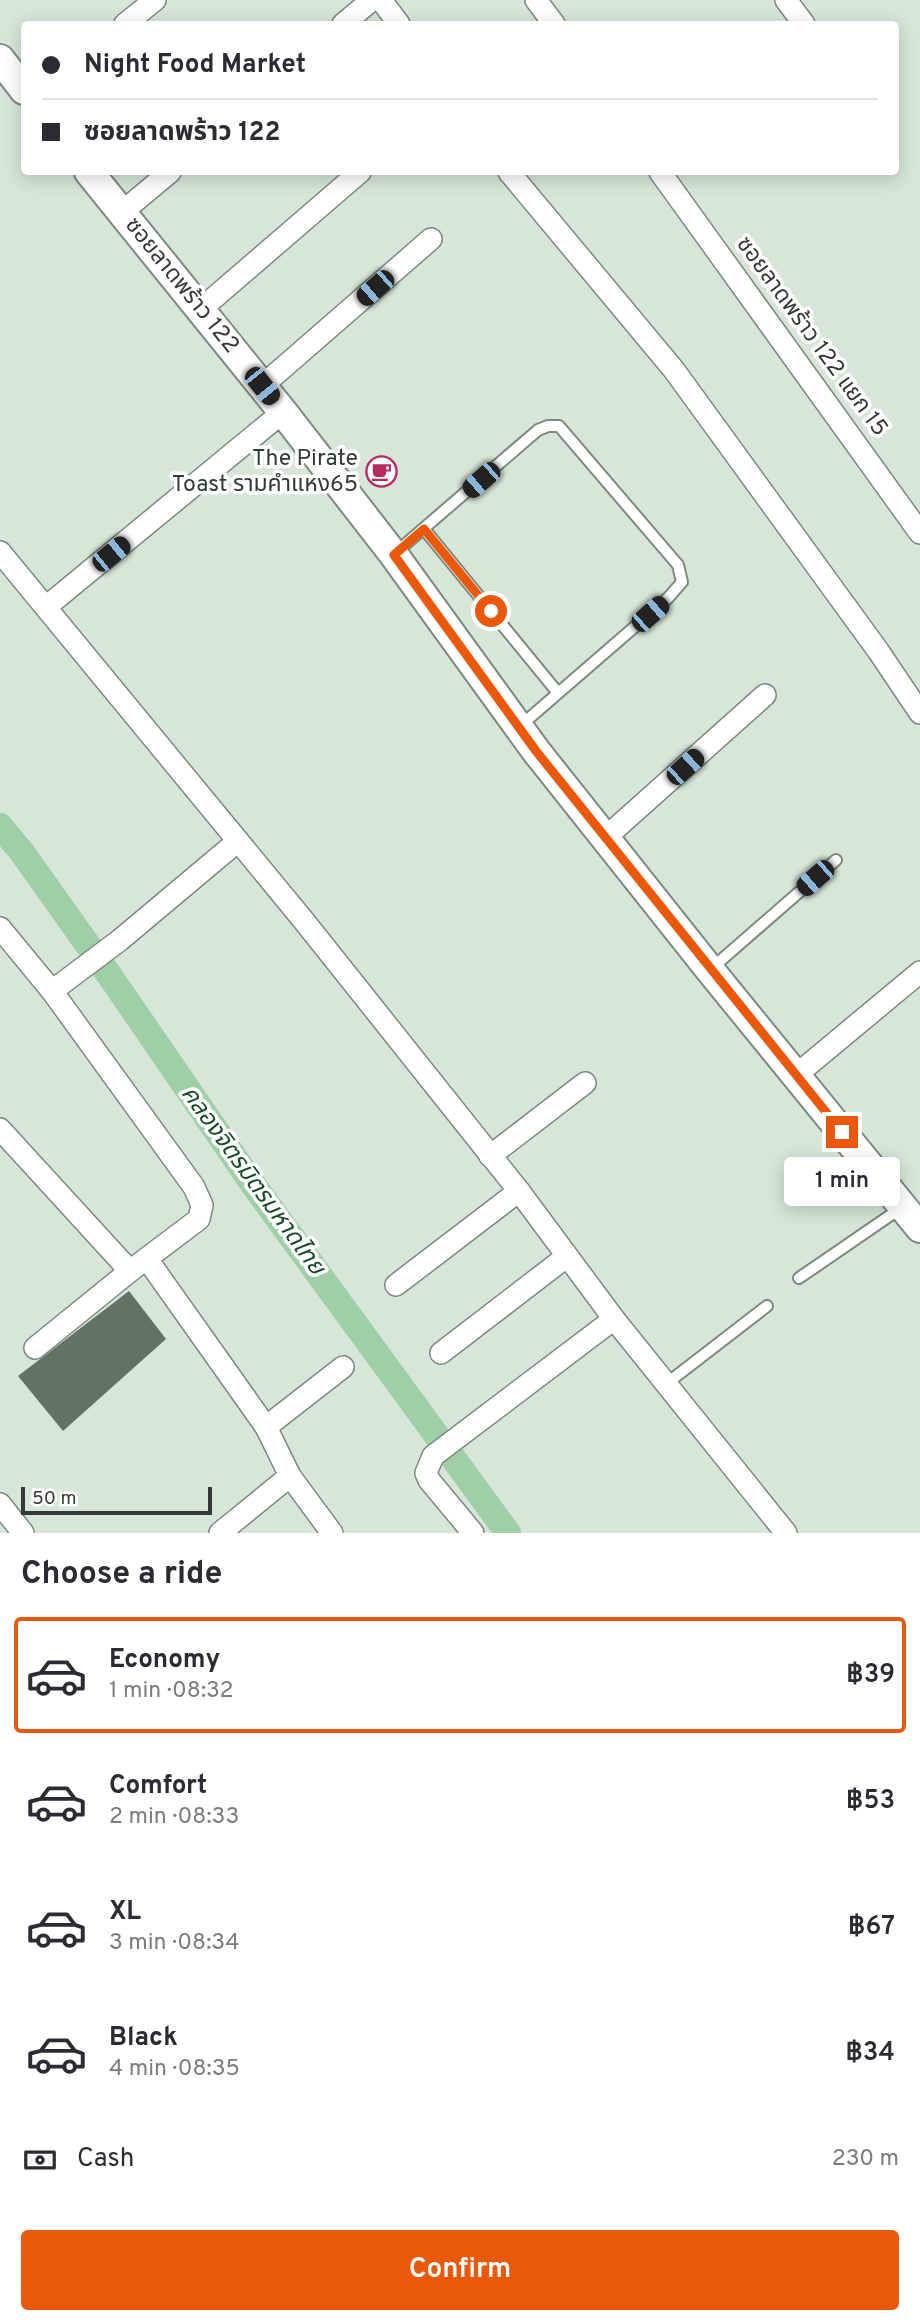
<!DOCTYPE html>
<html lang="en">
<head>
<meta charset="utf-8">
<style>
	body { margin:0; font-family:Overpass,"Noto Sans Thai",sans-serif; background:#f7f7f7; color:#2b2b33; height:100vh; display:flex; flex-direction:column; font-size:26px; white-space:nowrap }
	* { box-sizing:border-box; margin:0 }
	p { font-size:23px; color:#7c7c81 }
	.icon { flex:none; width:38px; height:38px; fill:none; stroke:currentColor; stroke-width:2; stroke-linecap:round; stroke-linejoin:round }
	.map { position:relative; height:1533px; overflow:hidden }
	.drawer { display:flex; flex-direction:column; background:#fff; flex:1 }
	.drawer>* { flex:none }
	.top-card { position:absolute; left:21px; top:21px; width:878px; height:154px; border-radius:7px; box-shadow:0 4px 18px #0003; display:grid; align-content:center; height:154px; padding:0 21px; background:#fff }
	.scale { position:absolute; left:21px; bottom:18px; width:191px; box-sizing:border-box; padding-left:7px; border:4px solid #333934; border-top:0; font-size:19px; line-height:24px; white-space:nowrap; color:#333934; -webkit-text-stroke:5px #fff; paint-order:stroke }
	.end { position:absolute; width:32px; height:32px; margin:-16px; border:9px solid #ea580c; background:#fff; box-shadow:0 0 0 4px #fff }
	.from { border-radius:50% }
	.bubble { position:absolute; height:49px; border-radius:7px; background:#fff; box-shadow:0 4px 18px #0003; font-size:23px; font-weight:600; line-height:49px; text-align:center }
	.car { position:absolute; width:21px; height:42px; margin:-21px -10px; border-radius:9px; box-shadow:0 0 5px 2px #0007; background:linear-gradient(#222 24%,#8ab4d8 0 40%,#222 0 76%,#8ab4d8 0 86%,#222 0) }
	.top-card b { display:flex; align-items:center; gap:24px; height:66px; font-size:26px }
	.top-card b+b { border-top:2px solid #e1e1e2 }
	.top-card i { width:18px; height:18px; background:#2b2b33 }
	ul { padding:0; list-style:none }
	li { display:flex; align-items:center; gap:21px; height:116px; margin:0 14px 10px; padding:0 7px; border:4px solid transparent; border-radius:7px }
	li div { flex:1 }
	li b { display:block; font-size:26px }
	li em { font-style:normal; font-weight:600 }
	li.active { border-color:#ea580c }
	li>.icon { width:63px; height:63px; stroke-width:1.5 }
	h2 { padding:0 21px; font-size:32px; line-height:84px }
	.pay { display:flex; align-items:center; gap:18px; height:77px; padding:0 21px; font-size:26px }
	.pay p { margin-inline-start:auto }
	.primary-button { display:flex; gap:14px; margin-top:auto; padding:14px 21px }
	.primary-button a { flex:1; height:80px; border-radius:7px; background:#ea580c; color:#fff; font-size:28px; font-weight:600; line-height:80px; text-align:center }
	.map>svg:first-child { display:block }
</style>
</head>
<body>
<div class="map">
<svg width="920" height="1533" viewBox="0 0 920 1533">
	<rect width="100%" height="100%" fill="#d7e6d9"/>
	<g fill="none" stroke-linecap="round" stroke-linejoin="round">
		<polyline stroke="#9ecfa6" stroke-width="26" points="0,826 21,851 112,979 252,1183 508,1533"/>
	</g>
	<polygon fill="#647266" points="129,1291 166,1339 63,1431 18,1376"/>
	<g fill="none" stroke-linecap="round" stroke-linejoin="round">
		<defs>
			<g id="service">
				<polyline points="424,529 558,693"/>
				<polyline points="394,554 538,430 548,426 559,426 678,565 682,582 668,598 519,727"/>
				<polyline points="712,968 836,860"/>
				<polyline points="799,1278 901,1208"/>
				<polyline points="666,1384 767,1306"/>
			</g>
			<g id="minor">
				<polyline points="381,0 399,24"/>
				<polyline points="536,0 554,24"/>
				<polyline points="786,0 804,24"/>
				<polyline points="125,24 155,0"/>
				<polyline points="343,24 372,0"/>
				<polyline points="509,172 674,370 879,652 920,713"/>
				<polyline points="660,172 920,533"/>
				<polyline points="121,213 170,172"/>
				<polyline points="201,309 360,172"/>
				<polyline points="262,386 431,239"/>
				<polyline points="0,552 304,921 519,1191 614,1319 786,1533"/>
				<polyline points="46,607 283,412"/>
				<polyline points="605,838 765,695"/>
				<polyline points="0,928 52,991 194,1187 202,1205 199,1219 130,1271 35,1348"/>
				<polyline points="52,991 120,940 238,841"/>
				<polyline points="795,1076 920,972"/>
				<polyline points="0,1129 130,1271"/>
				<polyline points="490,1156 585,1083"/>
				<polyline points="147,1259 266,1427 290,1476 332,1533"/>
				<polyline points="396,1285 519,1191"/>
				<polyline points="441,1353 566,1257"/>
				<polyline points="266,1427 343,1367"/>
				<polyline points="0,1504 23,1533"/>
				<polyline points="220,1533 290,1476"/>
				<polyline points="473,1533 429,1480 426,1473 433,1456 614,1319"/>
			</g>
			<g id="tertiary">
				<polyline points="0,59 24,90"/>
				<polyline points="89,172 283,412 394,555 536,751 710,970 920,1228"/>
			</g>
		</defs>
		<use href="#service" stroke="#7c8a7e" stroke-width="14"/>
		<use href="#minor" stroke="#7c8a7e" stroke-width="24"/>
		<use href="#tertiary" stroke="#7c8a7e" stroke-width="32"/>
		<use href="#service" stroke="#fff" stroke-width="10"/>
		<use href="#minor" stroke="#fff" stroke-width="21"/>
		<use href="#tertiary" stroke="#fff" stroke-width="28"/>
	</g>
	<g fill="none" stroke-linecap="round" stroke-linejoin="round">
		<polyline stroke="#ea580c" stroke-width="9" points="491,611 424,529 394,555 536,751 842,1132"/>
	</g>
	<defs>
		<symbol id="cafe-ring" viewBox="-11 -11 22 22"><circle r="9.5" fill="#fff" stroke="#b82b60" stroke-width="1.5"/><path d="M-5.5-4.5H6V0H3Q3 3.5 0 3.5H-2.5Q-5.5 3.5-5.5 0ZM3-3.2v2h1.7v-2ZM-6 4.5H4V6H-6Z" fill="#b82b60"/></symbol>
	</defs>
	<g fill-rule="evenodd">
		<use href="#cafe-ring" x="364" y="454" width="35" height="35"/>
	</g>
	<g text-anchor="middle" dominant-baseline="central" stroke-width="7" stroke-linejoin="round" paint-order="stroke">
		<g font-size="23" fill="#333934" stroke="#fff">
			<text transform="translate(181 286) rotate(51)">ซอยลาดพร้าว 122</text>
			<text transform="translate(811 337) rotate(54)">ซอยลาดพร้าว 122 แยก 15</text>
		</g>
		<g font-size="23" fill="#333934" stroke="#fff" text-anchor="end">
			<text x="358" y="459">The Pirate<tspan x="358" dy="26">Toast รามคำแหง65</tspan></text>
		</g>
		<g font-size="24" font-style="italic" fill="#174c26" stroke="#fff">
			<text transform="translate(252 1181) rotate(54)">คลองจิตรมิตรมหาดไทย</text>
		</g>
	</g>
</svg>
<div class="scale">50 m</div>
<i class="end from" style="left:491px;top:611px"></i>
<i class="end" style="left:842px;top:1132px"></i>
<div class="bubble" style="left:784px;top:1157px;width:116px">1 min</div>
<i class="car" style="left:375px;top:288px;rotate:229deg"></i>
<i class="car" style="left:262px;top:386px;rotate:141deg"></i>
<i class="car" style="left:481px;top:480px;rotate:229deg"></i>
<i class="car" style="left:111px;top:554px;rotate:51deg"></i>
<i class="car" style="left:650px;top:614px;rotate:49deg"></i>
<i class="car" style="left:685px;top:767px;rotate:48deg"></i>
<i class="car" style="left:815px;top:878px;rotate:229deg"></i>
<div class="top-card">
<b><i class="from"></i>Night Food Market</b>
<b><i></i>ซอยลาดพร้าว 122</b>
</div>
</div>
<section class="drawer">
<h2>Choose a ride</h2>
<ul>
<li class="active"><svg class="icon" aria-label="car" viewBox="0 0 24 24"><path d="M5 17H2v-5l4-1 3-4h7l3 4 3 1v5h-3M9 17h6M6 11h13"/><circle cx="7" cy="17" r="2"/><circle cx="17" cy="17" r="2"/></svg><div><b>Economy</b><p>1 min · 08:32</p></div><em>฿39</em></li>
<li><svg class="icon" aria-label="car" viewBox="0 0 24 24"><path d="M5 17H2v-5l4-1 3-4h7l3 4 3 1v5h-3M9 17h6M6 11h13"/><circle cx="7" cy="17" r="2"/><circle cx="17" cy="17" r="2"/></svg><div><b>Comfort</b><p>2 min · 08:33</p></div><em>฿53</em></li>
<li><svg class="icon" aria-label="car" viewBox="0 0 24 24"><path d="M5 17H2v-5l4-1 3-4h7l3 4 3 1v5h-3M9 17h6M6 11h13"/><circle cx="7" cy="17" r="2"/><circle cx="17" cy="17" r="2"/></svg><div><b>XL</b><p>3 min · 08:34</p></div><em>฿67</em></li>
<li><svg class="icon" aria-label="car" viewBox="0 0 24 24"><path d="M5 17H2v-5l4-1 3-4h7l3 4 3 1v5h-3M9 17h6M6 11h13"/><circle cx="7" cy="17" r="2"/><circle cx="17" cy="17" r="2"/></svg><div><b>Black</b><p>4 min · 08:35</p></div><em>฿34</em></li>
</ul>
<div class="pay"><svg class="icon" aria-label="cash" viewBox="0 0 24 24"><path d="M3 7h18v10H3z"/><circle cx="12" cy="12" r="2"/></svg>Cash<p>230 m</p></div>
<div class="primary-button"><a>Confirm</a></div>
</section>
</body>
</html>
